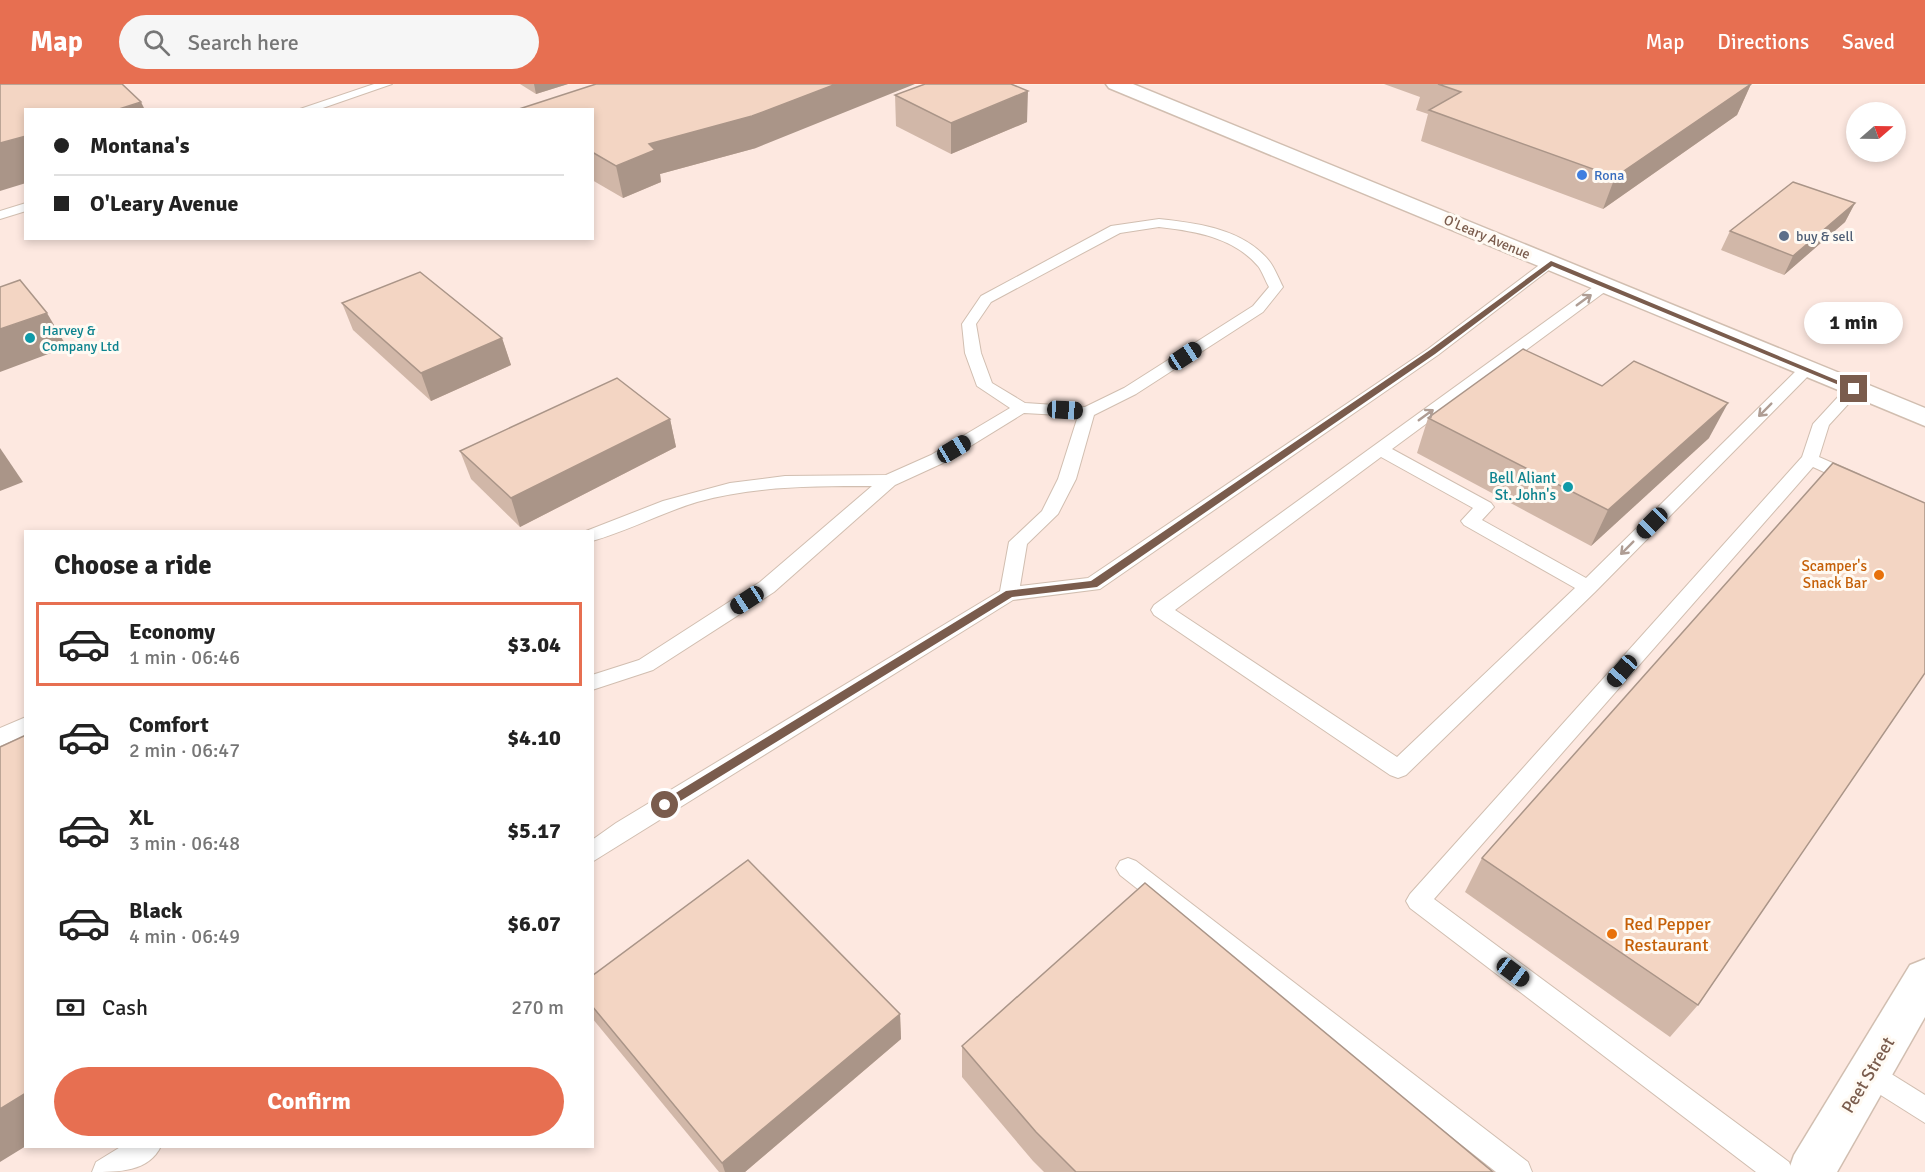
<!DOCTYPE html>
<html lang="en">
<head>
<meta charset="utf-8">
<style>
	body { margin:0; font-family:Signika,sans-serif; background:#f6f6f6; color:#222; height:100vh; display:flex; flex-direction:column; font-size:22px; white-space:nowrap }
	* { box-sizing:border-box; margin:0 }
	p { font-size:20px; color:#767676 }
	.icon { flex:none; width:33px; height:33px; fill:none; stroke:currentColor; stroke-width:2; stroke-linecap:round; stroke-linejoin:round }
	.map { position:relative; flex:1; overflow:hidden }
	.sheet { position:absolute; left:24px; top:446px; width:570px; height:618px; display:flex; flex-direction:column; background:#fff; border-radius:0px; box-shadow:0 3px 9px #0003 }
	.sheet>* { flex:none }
	.guide { position:absolute; left:24px; top:24px; width:570px; height:132px; border-radius:0px; box-shadow:0 3px 9px #0003; display:grid; align-content:center; height:132px; padding:0 30px; background:#fff }
	.needle { width:39px; rotate:70deg }
	.buttons { position:absolute; left:1846px; top:18px; display:grid; gap:12px }
	.buttons a { display:grid; place-items:center; width:60px; height:60px; border-radius:50%; background:#fff; box-shadow:0 3px 9px #0003; font-size:30px }
	.end { position:absolute; width:27px; height:27px; margin:-14px; border:8px solid #7a5c4d; background:#fff; box-shadow:0 0 0 3px #fff }
	.from { border-radius:50% }
	.bubble { position:absolute; height:42px; border-radius:21px; background:#fff; box-shadow:0 3px 9px #0003; font-size:20px; font-weight:700; line-height:42px; text-align:center }
	.car { position:absolute; width:18px; height:36px; margin:-18px -9px; border-radius:8px; box-shadow:0 0 4px 2px #0007; background:linear-gradient(#222 24%,#8ab4d8 0 40%,#222 0 76%,#8ab4d8 0 86%,#222 0) }
	.guide b { display:flex; align-items:center; gap:21px; height:57px; font-size:22px }
	.guide b+b { border-top:2px solid #e0e0e0 }
	.guide i { width:15px; height:15px; background:#222 }
	ul { padding:0; list-style:none }
	li { display:flex; align-items:center; gap:18px; height:84px; margin:0 12px 9px; padding:0 18px; border:3px solid transparent; border-radius:0px }
	li div { flex:1 }
	li b { display:block; font-size:22px }
	li em { font-style:normal; font-weight:700 }
	li.active { border-color:#e76f51 }
	li>.icon { width:54px; height:54px; stroke-width:1.5 }
	h2 { padding:0 30px; font-size:27px; line-height:72px }
	.pay { display:flex; align-items:center; gap:15px; height:66px; padding:0 30px; font-size:22px }
	.pay p { margin-inline-start:auto }
	.action { display:flex; gap:12px; margin-top:auto; padding:12px 30px }
	.action a { flex:1; height:69px; border-radius:36px; background:#e76f51; color:#fff; font-size:24px; font-weight:700; line-height:69px; text-align:center }
	header { display:flex; align-items:center; gap:36px; box-sizing:border-box; height:84px; padding:0 30px; background:#e76f51; color:#fff }
	header strong { font-size:28px }
	nav { display:flex; gap:33px; margin-inline-start:auto; font-size:21px }
	.search { width:420px; height:54px; background:#f6f6f6; display:flex; align-items:center; gap:15px; box-sizing:border-box; padding:0 21px; border-radius:33px; color:#767676; font-size:22px }
	.map>svg:first-child { display:block }
</style>
</head>
<body>
<header>
<strong>Map</strong>
<div class="search"><svg class="icon" aria-label="search" viewBox="0 0 24 24"><circle cx="10" cy="10" r="6"/><path d="M15 15l6 6"/></svg>Search here</div>
<nav><a>Map</a><a>Directions</a><a>Saved</a></nav>
</header>
<div class="map">
<svg width="1925" height="1088" viewBox="0 0 1925 1088">
	<rect width="100%" height="100%" fill="#fdf6ec"/>
	<path fill="#fde8e0" fill-rule="evenodd" d="M0,0L1925,1V1088H0ZM26,26H592V154H26ZM1857,28H1896V68H1857ZM26,447H592V1062H26Z"/>
	<g fill="none" stroke-linecap="round" stroke-linejoin="round">
		<defs>
			<g id="service">
				<polygon points="374,0 392,0 317,26 297,26"/>
				<polygon points="26,119 26,127 0,135 0,127"/>
				<path d="M1159,135C1198,139 1244,145 1270,178C1275,185 1279,195 1283,203L1263,228L1136,310L1094,331L1076,395L1058,430L1027,460L1020,502L1088,494L1428,265L1546,176L1551,175L1558,179L1438,271L1100,505L1013,516L592,778V756L616,739L1000,507L1009,458L1042,427L1058,395L1078,332L1024,329L943,379L895,401L774,508L653,586L592,606V591L639,576L760,498L872,402C813,402 754,402 697,418C661,429 628,447 592,457V447H586L663,417L730,399L785,392L886,391L931,371L1010,324L977,302L965,269L962,240L981,212L1111,142ZM1159,143C1194,147 1233,153 1258,182C1262,187 1265,196 1269,203L1253,222L1124,304L1085,323L1025,319L992,299L981,269L976,240L991,218L1120,149Z"/>
				<path d="M1605,197L1610,198L1612,201L1610,204L1392,365L1491,419L1494,423L1482,436L1586,494L1801,282L1807,280L1815,285L1595,508L1406,691L1398,694L1390,691L1154,531L1151,526L1154,521L1600,198ZM1381,373L1473,424L1461,437L1464,441L1575,504L1397,673L1175,526Z"/>
				<polygon points="1854,300 1862,305 1829,341 1819,373 1860,391 1863,395 1860,399 1848,399 1813,383 1434,815 1789,1078 1793,1088 1756,1088 1410,824 1406,817 1410,810 1802,373 1813,340 1848,302"/>
				<polygon points="26,633 26,651 0,662 0,644"/>
				<polygon points="1128,774 1136,777 1528,1078 1532,1088 1496,1088 1120,791 1116,784 1120,777"/>
				<polygon points="1869,976 1925,1011 1925,1039 1860,998 1856,989 1860,980"/>
				<path d="M122,1062H161C149,1088 118,1088 92,1088L96,1078Z"/>
			</g>
			<polygon id="minor" points="1925,875 1925,933 1837,1088 1788,1088 1794,1071 1910,881"/>
			<polygon id="tertiary" points="1106,0 1133,0 1925,324 1925,342 1109,4"/>
		</defs>
		<use href="#service" stroke="#d1beb0" stroke-width="2"/>
		<use href="#minor" stroke="#d1beb0" stroke-width="3"/>
		<use href="#tertiary" stroke="#d1beb0" stroke-width="3"/>
		<use href="#service" fill="#fff" fill-rule="evenodd"/>
		<use href="#minor" fill="#fff" fill-rule="evenodd"/>
		<use href="#tertiary" fill="#fff" fill-rule="evenodd"/>
	</g>
	<g fill="#d1b7a8">
		<polygon points="520,0 568,0 536,10"/>
		<polygon points="1384,0 1751,0 1737,31 1603,125 1421,57 1428,30 1416,26 1420,13"/>
		<polygon points="895,11 1027,38 951,70 896,42"/>
		<polygon points="592,26 756,64 660,90 661,98 623,114 592,96"/>
		<polygon points="1855,119 1845,138 1784,191 1721,166 1730,147"/>
		<polygon points="342,219 502,254 511,281 431,317 353,246"/>
		<polygon points="1602,302 1709,354 1591,462 1417,369 1428,334"/>
		<polygon points="670,335 676,363 520,443 471,395 460,367"/>
		<polygon points="1482,774 1698,921 1670,953 1465,808"/>
		<polygon points="592,892 900,930 901,955 745,1088 719,1088 592,934"/>
		<polygon points="962,962 1493,1088 1044,1088 1033,1077 962,993"/>
	</g>
	<g fill="#aa9588">
		<polygon points="534,0 568,0 536,10"/>
		<polygon points="836,0 915,0 756,64 660,90 661,98 623,114 616,82 649,60"/>
		<polygon points="1751,0 1737,31 1603,125 1615,93"/>
		<polygon points="1028,7 1027,38 951,70 951,39"/>
		<polygon points="141,18 145,26 116,26"/>
		<polygon points="26,52 26,99 0,107 0,59"/>
		<polygon points="1855,119 1845,138 1784,191 1793,172"/>
		<polygon points="47,229 67,263 0,288 0,245"/>
		<polygon points="502,254 511,281 431,317 421,289"/>
		<polygon points="1728,319 1709,354 1591,462 1608,426"/>
		<polygon points="670,335 676,363 520,443 511,414"/>
		<polygon points="0,364 23,398 0,407"/>
		<polygon points="900,930 901,955 745,1088 725,1088 722,1079"/>
		<polygon points="26,1009 26,1062 0,1078 0,1025"/>
	</g>
	<g fill="#f3d5c3" stroke="#aa9588" stroke-width="1.5">
		<polygon points="0,0 122,0 141,18 116,26 26,26 26,52 0,59"/>
		<polygon points="596,0 836,0 752,32 649,60 655,66 616,82 592,68 592,26 519,25"/>
		<polygon points="925,0 1011,0 1028,7 951,39 895,11"/>
		<polygon points="1438,0 1751,0 1615,93 1429,26 1461,8"/>
		<polygon points="1793,98 1855,119 1793,172 1730,147"/>
		<polygon points="420,188 502,254 421,289 342,219"/>
		<polygon points="20,196 47,229 0,245 0,203"/>
		<polygon points="1523,265 1602,302 1634,277 1728,319 1608,426 1428,334"/>
		<polygon points="617,294 670,335 511,414 460,367"/>
		<polygon points="1833,379 1925,419 1925,589 1698,921 1482,774"/>
		<polygon points="26,651 26,1009 0,1025 0,663"/>
		<polygon points="748,776 900,930 722,1079 592,922 592,892"/>
		<polygon points="1145,799 1493,1088 1076,1088 1036,1048 962,962"/>
	</g>
	<defs><path id="oneway-shaft" d="M-6 0H5M1.5-3L5.5 0L1.5 3" fill="none" stroke-width="1.6" stroke-linecap="round" stroke-linejoin="round" transform="scale(1.5)"/></defs>
	<g stroke="#af9d94">
		<use href="#oneway-shaft" transform="translate(1584 216) rotate(-36)"/>
		<use href="#oneway-shaft" transform="translate(1765 326) rotate(135)"/>
		<use href="#oneway-shaft" transform="translate(1426 331) rotate(-36)"/>
		<use href="#oneway-shaft" transform="translate(1627 464) rotate(135)"/>
	</g>
	<polygon fill="#7a5c4d" points="1551,177 1858,305 1851,306 1552,182 1435,270 1097,503 1012,513 669,724 661,724 661,718 1006,507 1091,497 1430,266"/>
	<circle fill="#3f7fe0" stroke="#fffaf3" stroke-width="2" cx="1582" cy="91" r="6"/>
	<circle fill="#5c6f8a" stroke="#fffaf3" stroke-width="2" cx="1784" cy="152" r="6"/>
	<g fill="#0f9aa8" stroke="#fffaf3" stroke-width="2">
		<circle cx="30" cy="254" r="6"/>
		<circle cx="1568" cy="403" r="6"/>
	</g>
	<g fill="#e8710a" stroke="#fffaf3" stroke-width="2">
		<circle cx="1879" cy="491" r="6"/>
		<circle cx="1612" cy="850" r="6"/>
	</g>
	<g text-anchor="middle" dominant-baseline="central" stroke-width="6" stroke-linejoin="round" paint-order="stroke">
		<g font-size="14" fill="#366cbe" stroke="#fffaf3" text-anchor="start">
			<text x="1594" y="91">Rona</text>
		</g>
		<g font-size="14" fill="#4e5e75" stroke="#fffaf3" text-anchor="start">
			<text x="1796" y="152">buy &amp; sell</text>
		</g>
		<g font-size="14" fill="#7a5c4d" stroke="#fffaf3">
			<text transform="translate(1487 153) rotate(23)">O'Leary Avenue</text>
		</g>
		<g font-size="14" fill="#0d838f" stroke="#fffaf3" text-anchor="start">
			<text x="42" y="246">Harvey &amp;<tspan x="42" dy="16">Company Ltd</tspan></text>
		</g>
		<g font-size="15" fill="#0d838f" stroke="#fffaf3" text-anchor="end">
			<text x="1556" y="394">Bell Aliant<tspan x="1556" dy="17">St. John's</tspan></text>
		</g>
		<g font-size="15" fill="#c56008" stroke="#fffaf3" text-anchor="end">
			<text x="1867" y="482">Scamper's<tspan x="1867" dy="17">Snack Bar</tspan></text>
		</g>
		<g font-size="18" fill="#c56008" stroke="#fffaf3" text-anchor="start">
			<text x="1624" y="840">Red Pepper<tspan x="1624" dy="21">Restaurant</tspan></text>
		</g>
		<g font-size="18" fill="#7a5c4d" stroke="#fffaf3">
			<text transform="translate(1868 991) rotate(-59)">Peet Street</text>
		</g>
	</g>
</svg>
<div class="buttons">
<a><svg class="needle" viewBox="-14 -14 28 28"><path d="M0-13l5 13h-10z" fill="#e53935"/><path d="M0 13l5-13h-10z" fill="#767676"/></svg></a>
</div>
<i class="end from" style="left:665px;top:721px"></i>
<i class="end" style="left:1854px;top:305px"></i>
<div class="bubble" style="left:1804px;top:218px;width:99px">1 min</div>
<i class="car" style="left:1185px;top:272px;rotate:57deg"></i>
<i class="car" style="left:1065px;top:326px;rotate:93deg"></i>
<i class="car" style="left:954px;top:365px;rotate:59deg"></i>
<i class="car" style="left:1652px;top:439px;rotate:225deg"></i>
<i class="car" style="left:747px;top:516px;rotate:237deg"></i>
<i class="car" style="left:1622px;top:587px;rotate:221deg"></i>
<i class="car" style="left:1513px;top:888px;rotate:127deg"></i>
<div class="guide">
<b><i class="from"></i>Montana's</b>
<b><i></i>O'Leary Avenue</b>
</div>
<section class="sheet">
<h2>Choose a ride</h2>
<ul>
<li class="active"><svg class="icon" aria-label="car" viewBox="0 0 24 24"><path d="M5 17H2v-5l4-1 3-4h7l3 4 3 1v5h-3M9 17h6M6 11h13"/><circle cx="7" cy="17" r="2"/><circle cx="17" cy="17" r="2"/></svg><div><b>Economy</b><p>1 min · 06:46</p></div><em>$3.04</em></li>
<li><svg class="icon" aria-label="car" viewBox="0 0 24 24"><path d="M5 17H2v-5l4-1 3-4h7l3 4 3 1v5h-3M9 17h6M6 11h13"/><circle cx="7" cy="17" r="2"/><circle cx="17" cy="17" r="2"/></svg><div><b>Comfort</b><p>2 min · 06:47</p></div><em>$4.10</em></li>
<li><svg class="icon" aria-label="car" viewBox="0 0 24 24"><path d="M5 17H2v-5l4-1 3-4h7l3 4 3 1v5h-3M9 17h6M6 11h13"/><circle cx="7" cy="17" r="2"/><circle cx="17" cy="17" r="2"/></svg><div><b>XL</b><p>3 min · 06:48</p></div><em>$5.17</em></li>
<li><svg class="icon" aria-label="car" viewBox="0 0 24 24"><path d="M5 17H2v-5l4-1 3-4h7l3 4 3 1v5h-3M9 17h6M6 11h13"/><circle cx="7" cy="17" r="2"/><circle cx="17" cy="17" r="2"/></svg><div><b>Black</b><p>4 min · 06:49</p></div><em>$6.07</em></li>
</ul>
<div class="pay"><svg class="icon" aria-label="cash" viewBox="0 0 24 24"><path d="M3 7h18v10H3z"/><circle cx="12" cy="12" r="2"/></svg>Cash<p>270 m</p></div>
<div class="action"><a>Confirm</a></div>
</section>
</div>
</body>
</html>
